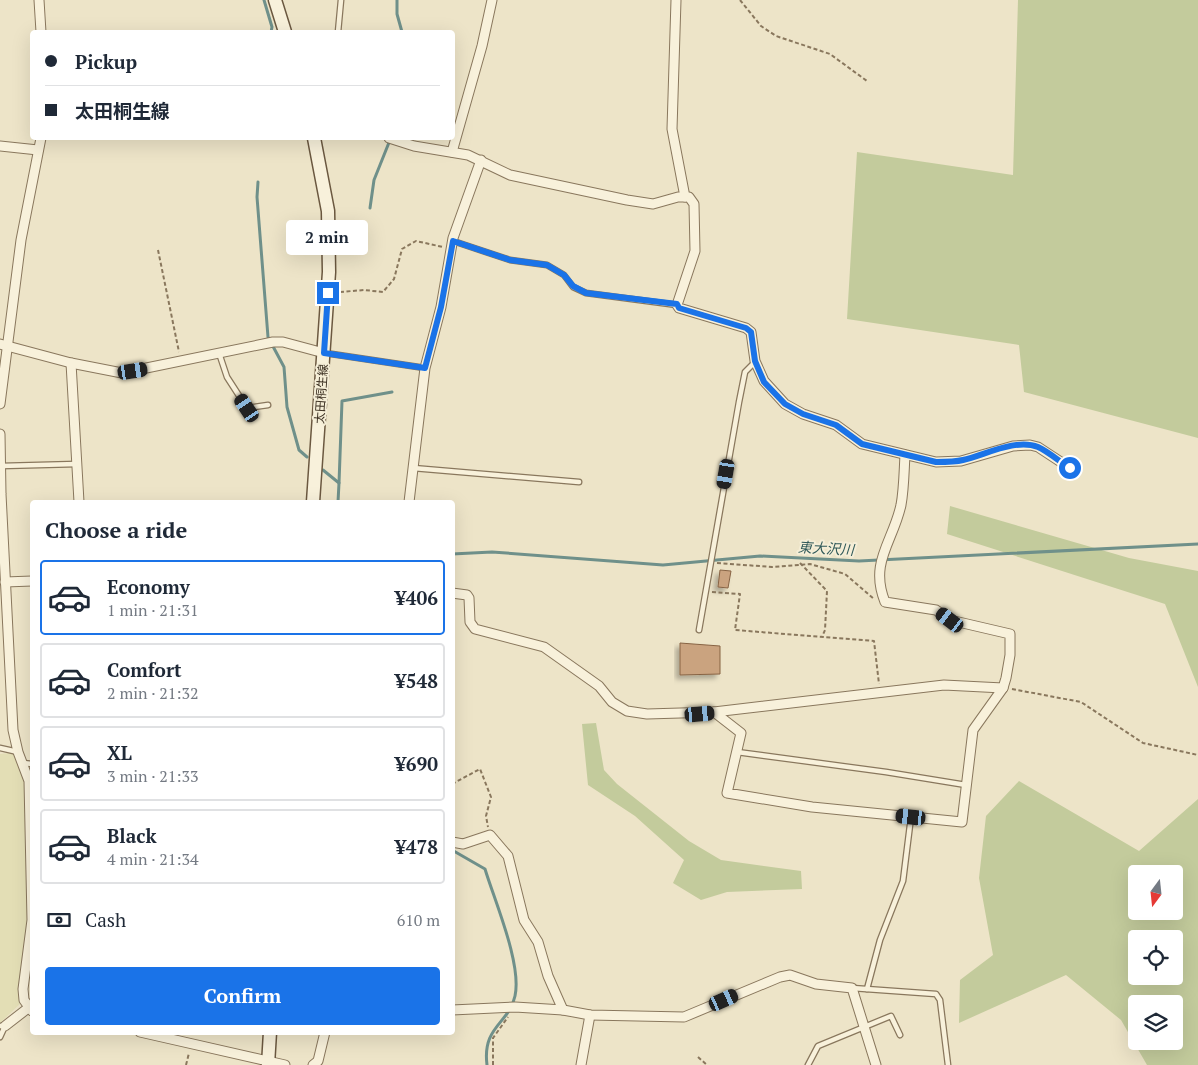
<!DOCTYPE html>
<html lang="en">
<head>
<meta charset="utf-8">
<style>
	body { margin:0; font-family:"PT Serif","Noto Sans JP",serif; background:#f6f6f7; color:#1f2937; height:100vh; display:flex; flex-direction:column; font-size:19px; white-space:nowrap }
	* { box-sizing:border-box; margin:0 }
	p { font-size:16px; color:#747a83 }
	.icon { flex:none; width:28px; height:28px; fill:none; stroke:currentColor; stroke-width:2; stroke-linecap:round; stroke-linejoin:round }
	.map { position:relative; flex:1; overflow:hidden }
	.drawer { position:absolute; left:30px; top:500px; width:425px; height:535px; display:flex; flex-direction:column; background:#fff; border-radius:5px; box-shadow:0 5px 20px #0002 }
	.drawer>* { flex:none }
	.hud { position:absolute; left:30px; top:30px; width:425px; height:110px; border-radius:5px; box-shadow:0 5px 20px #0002; display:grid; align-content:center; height:110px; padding:0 15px; background:#fff }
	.needle { width:32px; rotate:195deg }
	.fabs { position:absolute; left:1128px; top:865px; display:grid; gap:10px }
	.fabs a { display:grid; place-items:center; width:55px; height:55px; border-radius:5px; background:#fff; box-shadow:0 5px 20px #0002; font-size:25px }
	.end { position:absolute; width:22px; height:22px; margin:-11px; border:6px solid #1a73e8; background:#fff; box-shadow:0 0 0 2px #fff }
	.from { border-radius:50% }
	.bubble { position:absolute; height:35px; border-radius:5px; background:#fff; box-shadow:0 5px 20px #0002; font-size:16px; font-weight:600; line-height:35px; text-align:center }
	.car { position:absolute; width:15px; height:30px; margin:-15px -8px; border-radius:6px; box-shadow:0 0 4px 1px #0007; background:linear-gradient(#222 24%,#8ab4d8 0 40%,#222 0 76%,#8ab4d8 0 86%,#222 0) }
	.hud b { display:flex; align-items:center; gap:18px; height:48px; font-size:19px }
	.hud b+b { border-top:1px solid #e0e1e3 }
	.hud i { width:12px; height:12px; background:#1f2937 }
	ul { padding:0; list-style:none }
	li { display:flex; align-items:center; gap:15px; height:75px; margin:0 10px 8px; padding:0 5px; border:2px solid #e0e1e3; border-radius:5px }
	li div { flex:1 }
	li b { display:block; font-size:19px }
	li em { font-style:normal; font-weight:600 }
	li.selected { border-color:#1a73e8 }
	li>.icon { width:45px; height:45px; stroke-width:1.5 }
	h2 { padding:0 15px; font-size:22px; line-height:60px }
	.pay { display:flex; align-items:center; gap:12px; height:55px; padding:0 15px; font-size:19px }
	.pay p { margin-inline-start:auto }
	.action { display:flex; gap:10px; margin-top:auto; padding:10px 15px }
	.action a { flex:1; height:58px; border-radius:5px; background:#1a73e8; color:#fff; font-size:20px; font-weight:600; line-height:58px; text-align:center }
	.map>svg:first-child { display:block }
</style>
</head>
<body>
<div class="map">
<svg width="1198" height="1065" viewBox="0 0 1198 1065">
	<defs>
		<filter id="shadow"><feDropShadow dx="-4" dy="4" stdDeviation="2.5" flood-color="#0004"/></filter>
	</defs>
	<rect width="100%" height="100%" fill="#ede4c8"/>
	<polygon fill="#e3deb5" points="18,752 29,781 32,920 24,1000 0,1023 0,754"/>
	<g fill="#c3cb9c" fill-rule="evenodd">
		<polygon points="1018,0 1198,0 1198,438 1024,392 1019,345 847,319 857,152 1013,175"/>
		<polygon points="950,506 1129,558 1198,571 1198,687 1165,604 947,534"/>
		<polygon points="596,723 604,770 617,784 689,841 721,860 801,871 802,889 727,892 701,900 673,883 684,860 635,816 588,785 582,724"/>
		<path d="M1019,781L1139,851L1198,799V1065H1147L1121,1020L1066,975L959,1023L960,980L993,955L979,878L986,816ZM1136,874H1174V911H1136ZM1136,939H1174V976H1136ZM1136,1004H1174V1041H1136Z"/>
	</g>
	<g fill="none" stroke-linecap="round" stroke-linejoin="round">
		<g stroke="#6f908a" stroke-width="3">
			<polyline points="264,0 272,27 271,32"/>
			<polyline points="397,0 397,14 402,32"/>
			<polyline points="258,182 257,197 268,337 284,367 287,407 299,450 307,457"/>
			<polyline points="370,208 374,180 390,140"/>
			<polyline points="323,470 339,483 338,502"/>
			<polyline points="339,483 342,401 392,392"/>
			<polyline points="452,554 492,552 663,565 760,556 859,561 1198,544"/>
			<path d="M452,850L485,869C495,902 522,964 515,996C509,1024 482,1026 487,1065"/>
		</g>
	</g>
	<g fill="#caa37f" stroke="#876344" filter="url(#shadow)">
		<polygon points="720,570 731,571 728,588 718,587"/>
		<polygon points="680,643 720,646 720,674 680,675"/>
	</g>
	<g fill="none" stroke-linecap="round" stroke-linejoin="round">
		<defs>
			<g id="lane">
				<polyline points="338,32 341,0"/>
				<polyline points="453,241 510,260 547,265 564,275 573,287 586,293 677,305"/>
				<polyline points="219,353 227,377 247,408 268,405"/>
				<polyline points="325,353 425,368"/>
				<polyline points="1,466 77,464"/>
				<polyline points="413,468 579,482"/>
				<polyline points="699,630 739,402 745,372 755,362"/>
				<polyline points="0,748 18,752"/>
				<polyline points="737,752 886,772 966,785"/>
				<polyline points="23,763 32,764"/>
				<polyline points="852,988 936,994 940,1000 948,1065"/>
				<polyline points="867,989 880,940 903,881 911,817"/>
				<polyline points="0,1026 5,1026 0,1037"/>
				<polyline points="808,1065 818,1046 891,1016 900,1035"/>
			</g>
			<g id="street">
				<polyline points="39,0 41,32"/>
				<polyline points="676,0 672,129 685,197"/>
				<polyline points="389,138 414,146 468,155 510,175 627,200 653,204 678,197 689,197 694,204 695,251 677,305 679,308 746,328 751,332 755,361 764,381 785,404 803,414 836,425 862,444 936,462 961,461 1013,446 1030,445 1038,447 1070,468"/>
				<polyline points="0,146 38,150"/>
				<polyline points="452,152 482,46 492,0"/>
				<polyline points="0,344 71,363 122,373 273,342 283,342 324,353"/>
				<polyline points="71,363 79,502"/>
				<polyline points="0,404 21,240 41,138"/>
				<polyline points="0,434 1,494 13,730 18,752 29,781 32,920 23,989 24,1000 32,1011"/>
				<polyline points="409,502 425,368 441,307 453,238 481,160"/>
				<polyline points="5,582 32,581"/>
				<path d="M452,593L467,595L469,598L470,622L475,629L544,647L599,686L612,702L627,711L647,714L714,712L741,733L727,793L812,807L962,822L973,730L1003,688L1006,678L1010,655V634L950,620L936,610L885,602C869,562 893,542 901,505C904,489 904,471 905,455"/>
				<polyline points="714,712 944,685 1003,688"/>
				<polyline points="452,842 463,844 490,835 508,856 524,920 538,942 548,976 563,1010"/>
				<polyline points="452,1010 515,1007 563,1010 590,1015 684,1017 780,977 790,975 816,984 852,988 876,1065"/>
				<polyline points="5,1026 32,1005"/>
				<polyline points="140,1032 285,1065"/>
				<polyline points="313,1065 318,1061 325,1032"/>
				<polyline points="581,1065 590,1015"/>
			</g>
			<g id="secondary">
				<polyline points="275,0 285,32"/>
				<polyline points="313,502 329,272 328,211 314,138"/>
				<polyline points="268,1065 270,1032"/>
			</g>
		</defs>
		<use href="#lane" stroke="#89775d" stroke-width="7"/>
		<use href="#street" stroke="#89775d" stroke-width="11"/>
		<use href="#secondary" stroke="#6b5840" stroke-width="15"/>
		<g stroke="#89775d" stroke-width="2" stroke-dasharray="4 2.5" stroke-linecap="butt">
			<polyline points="740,0 761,26 776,36 830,54 867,81"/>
			<polyline points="158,250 179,352"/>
			<polyline points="340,292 364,290 383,292 394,279 402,249 416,241 443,247"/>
			<polyline points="717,563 772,567 810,564 845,574 874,599"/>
			<polyline points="800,563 827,591 825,630 822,637"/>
			<polyline points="712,592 740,594 735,630 874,641 879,684"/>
			<polyline points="1012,689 1081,702 1143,743 1198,755"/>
			<polyline points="452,784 480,769 491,797 486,816 488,827"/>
			<polyline points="698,1057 707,1065"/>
			<polyline points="186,1065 189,1053"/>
			<polyline points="493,1065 493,1038 508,1017"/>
		</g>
		<use href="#lane" stroke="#f8f1db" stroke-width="4.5"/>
		<use href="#street" stroke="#f8f1db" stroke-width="9"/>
		<use href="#secondary" stroke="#f8f1db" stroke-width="12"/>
	</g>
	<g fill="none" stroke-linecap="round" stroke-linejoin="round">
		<path stroke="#1a73e8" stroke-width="6" d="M328,293L324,353L425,368L441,307L453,241L510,260L547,265L564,275L573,286L586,293L677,304L679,308L746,328L751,332L755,361L764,382L785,404L803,414L836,425L862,444L936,462C945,462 955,462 963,460C985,455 1016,438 1038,447C1049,452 1060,462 1070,468"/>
	</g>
	<g text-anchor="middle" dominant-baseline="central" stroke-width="4" stroke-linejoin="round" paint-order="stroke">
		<g font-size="12" fill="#3a2e20" stroke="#f5eed7">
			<text transform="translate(321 394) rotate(-86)">太田桐生線</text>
		</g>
		<g font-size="14" font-style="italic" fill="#305959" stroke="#f5eed7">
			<text transform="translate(826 548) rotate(3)">東大沢川</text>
		</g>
	</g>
</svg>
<div class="fabs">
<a><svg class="needle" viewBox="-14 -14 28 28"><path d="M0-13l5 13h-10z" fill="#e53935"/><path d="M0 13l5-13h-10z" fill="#747a83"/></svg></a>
<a><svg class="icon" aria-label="locate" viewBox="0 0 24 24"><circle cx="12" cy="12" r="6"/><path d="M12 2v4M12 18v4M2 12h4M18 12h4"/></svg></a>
<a><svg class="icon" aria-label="layers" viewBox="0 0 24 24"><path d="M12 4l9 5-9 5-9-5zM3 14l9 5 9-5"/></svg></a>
</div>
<i class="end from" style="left:1070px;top:468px"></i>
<i class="end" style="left:328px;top:293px"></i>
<div class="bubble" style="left:286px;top:220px;width:82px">2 min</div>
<i class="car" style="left:133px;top:371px;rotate:81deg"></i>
<i class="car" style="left:247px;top:408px;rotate:326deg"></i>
<i class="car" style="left:726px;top:474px;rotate:190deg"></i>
<i class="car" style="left:950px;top:620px;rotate:307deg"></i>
<i class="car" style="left:700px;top:714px;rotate:85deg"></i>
<i class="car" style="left:911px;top:817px;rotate:276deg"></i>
<i class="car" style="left:724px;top:1000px;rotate:66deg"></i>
<div class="hud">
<b><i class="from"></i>Pickup</b>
<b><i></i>太田桐生線</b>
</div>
<section class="drawer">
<h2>Choose a ride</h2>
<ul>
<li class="selected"><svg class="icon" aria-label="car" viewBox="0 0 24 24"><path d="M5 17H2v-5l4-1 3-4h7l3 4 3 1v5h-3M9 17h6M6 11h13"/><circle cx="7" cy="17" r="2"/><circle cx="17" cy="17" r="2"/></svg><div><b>Economy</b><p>1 min · 21:31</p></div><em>¥406</em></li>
<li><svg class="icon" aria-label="car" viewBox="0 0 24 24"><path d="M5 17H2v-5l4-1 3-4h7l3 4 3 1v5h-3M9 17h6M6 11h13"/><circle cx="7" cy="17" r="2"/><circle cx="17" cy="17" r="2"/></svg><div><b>Comfort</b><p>2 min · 21:32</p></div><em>¥548</em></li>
<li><svg class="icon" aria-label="car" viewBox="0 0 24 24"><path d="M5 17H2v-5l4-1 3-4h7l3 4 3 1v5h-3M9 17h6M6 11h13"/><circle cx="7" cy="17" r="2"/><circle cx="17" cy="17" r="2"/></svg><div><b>XL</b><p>3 min · 21:33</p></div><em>¥690</em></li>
<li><svg class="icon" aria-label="car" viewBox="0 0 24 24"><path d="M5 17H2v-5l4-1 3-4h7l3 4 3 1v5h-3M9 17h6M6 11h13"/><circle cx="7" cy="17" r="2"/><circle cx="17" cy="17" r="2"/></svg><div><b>Black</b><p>4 min · 21:34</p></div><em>¥478</em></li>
</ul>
<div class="pay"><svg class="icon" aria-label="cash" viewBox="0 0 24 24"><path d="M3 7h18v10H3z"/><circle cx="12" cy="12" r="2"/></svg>Cash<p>610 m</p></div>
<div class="action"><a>Confirm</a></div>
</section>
</div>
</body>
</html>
